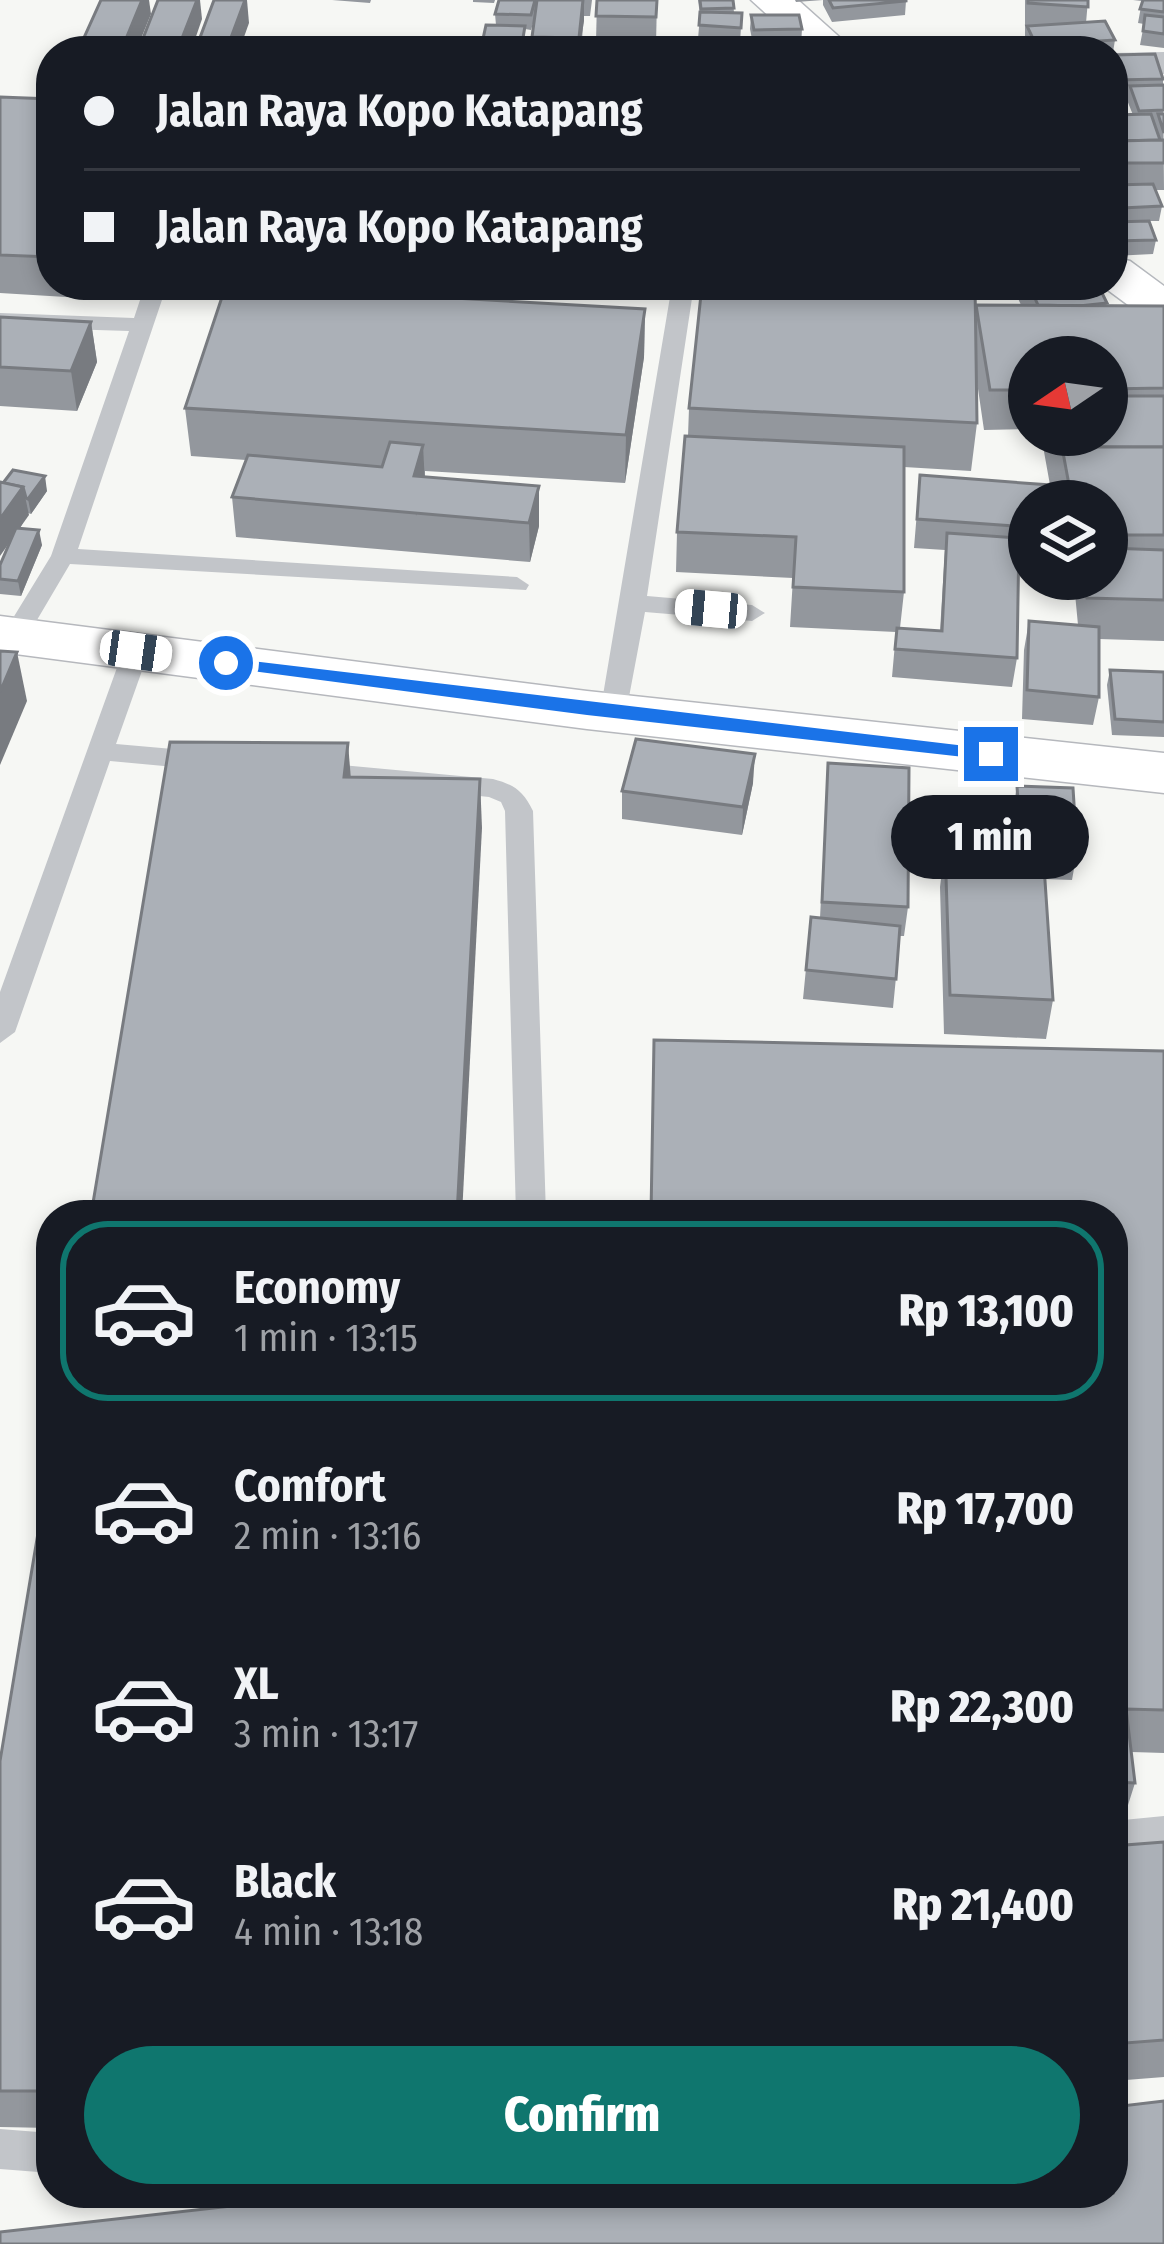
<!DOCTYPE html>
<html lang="en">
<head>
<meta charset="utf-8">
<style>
	body { margin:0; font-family:"Fira Sans Condensed",sans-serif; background:#20242c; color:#f1f3f6; height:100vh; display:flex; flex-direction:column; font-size:45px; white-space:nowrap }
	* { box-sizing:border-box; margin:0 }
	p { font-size:39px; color:#9ea1a6 }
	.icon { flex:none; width:66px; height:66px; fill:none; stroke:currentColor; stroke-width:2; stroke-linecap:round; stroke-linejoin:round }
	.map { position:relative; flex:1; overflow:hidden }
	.side { position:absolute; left:36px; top:1200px; width:1092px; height:1008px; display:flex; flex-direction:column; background:#171b24; border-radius:48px; box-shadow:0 6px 18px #0003 }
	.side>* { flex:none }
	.guide { position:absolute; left:36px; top:36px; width:1092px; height:264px; border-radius:48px; box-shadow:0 6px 18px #0003; display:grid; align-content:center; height:264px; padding:0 48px; background:#171b24 }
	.needle { width:78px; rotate:257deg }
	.controls { position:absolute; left:1008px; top:336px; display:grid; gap:24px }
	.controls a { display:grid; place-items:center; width:120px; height:120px; border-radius:50%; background:#171b24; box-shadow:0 6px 18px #0003; font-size:60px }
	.end { position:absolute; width:54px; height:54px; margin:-27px; border:15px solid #1a73e8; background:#fff; box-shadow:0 0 0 6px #fff }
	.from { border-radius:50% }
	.bubble { position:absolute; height:84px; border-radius:42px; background:#171b24; box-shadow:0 6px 18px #0003; font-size:39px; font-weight:800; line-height:84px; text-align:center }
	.car { position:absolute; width:36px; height:72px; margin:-36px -18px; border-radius:15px; box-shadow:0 0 9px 3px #0007; background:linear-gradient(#fff 24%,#345 0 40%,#fff 0 76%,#345 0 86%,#fff 0) }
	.guide b { display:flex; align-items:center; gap:42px; height:114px; font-size:45px }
	.guide b+b { border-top:3px solid #363941 }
	.guide i { width:30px; height:30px; background:#f1f3f6 }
	ul { padding:21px 0 0; list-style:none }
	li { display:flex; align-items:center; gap:36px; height:180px; margin:0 24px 18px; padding:0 24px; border:6px solid transparent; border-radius:48px }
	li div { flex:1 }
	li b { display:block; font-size:45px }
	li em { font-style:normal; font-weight:800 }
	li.active { border-color:#0f766e }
	li>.icon { width:108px; height:108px; stroke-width:1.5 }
	.cta { display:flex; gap:24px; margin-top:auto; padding:24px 48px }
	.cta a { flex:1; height:138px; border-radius:72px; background:#0f766e; color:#fff; font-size:48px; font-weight:800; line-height:138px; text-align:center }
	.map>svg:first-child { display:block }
</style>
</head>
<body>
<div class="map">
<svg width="1164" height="2244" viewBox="0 0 1164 2244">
	<rect width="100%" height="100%" fill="#f6f7f4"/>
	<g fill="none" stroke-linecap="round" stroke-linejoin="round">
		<defs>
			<g id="secondary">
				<polygon points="751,0 798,0 855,51 807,51"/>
				<polygon points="1113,257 1130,261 1164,286 1164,324 1147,319 1101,285 1113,285"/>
			</g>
			<polygon id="primary" points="0,616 587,691 1164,753 1164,793 587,729 0,652"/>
		</defs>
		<use href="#secondary" stroke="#b5b8bd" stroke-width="3"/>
		<use href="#primary" stroke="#b6b8bd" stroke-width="3"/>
		<g fill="#c2c5c9" fill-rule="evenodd">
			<polygon points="145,285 167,285 78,549 517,577 529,585 526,590 70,564 24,642 6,642 2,636 51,556 129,331 0,327 0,313 134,318"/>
			<polygon points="672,285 694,285 647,596 752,605 765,613 752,621 645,612 626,713 613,722 600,713"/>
			<polygon points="136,643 149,651 116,744 207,752 220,761 207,770 110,761 15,1032 0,1043 0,992 123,651"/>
			<path d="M309,762L493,779C515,785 523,791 533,811L546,1215H516L505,811L501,802L489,797L300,777L296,771Z"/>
			<polygon points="1164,1816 1164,1850 1113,1855 1113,1821"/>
			<polygon points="0,2129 51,2133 51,2173 0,2169"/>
		</g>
		<polygon fill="#c2c5c9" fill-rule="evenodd" points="1164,52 1164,74 1113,75 1113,53"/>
		<use href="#secondary" fill="#fff" fill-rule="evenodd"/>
		<use href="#primary" fill="#fff" fill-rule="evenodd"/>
	</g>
	<g fill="#93979d" fill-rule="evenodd">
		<polygon points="332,0 371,0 370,3"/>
		<polygon points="473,0 495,0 494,3 473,2"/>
		<polygon points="499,0 592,0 590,16 584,16 581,51 532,51 535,17 531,30 525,29 523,51 481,51 481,48 496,25 495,14"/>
		<polygon points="597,0 657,0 656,44 596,42"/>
		<polygon points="698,0 733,0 734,13 742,13 740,42 702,40 703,51 676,51 676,39 698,39 700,15"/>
		<polygon points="795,0 906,0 906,1 905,15 832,22 823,5 823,0 796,2"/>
		<polygon points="1025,0 1088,0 1086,23 1115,40 1113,52 1030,51 1025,41"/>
		<polygon points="1133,0 1164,0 1164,48 1140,45 1144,24 1138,23 1142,1"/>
		<polygon points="751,15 802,29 801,44 753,44 750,29"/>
		<path d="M1113,55L1163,79L1164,190H1156L1162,206L1159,221H1149L1156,240L1153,254L1113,256V222H1119L1113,208ZM1121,94H1128L1127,100L1133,115H1119Z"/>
		<polygon points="0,97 51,99 51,285 105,285 99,299 0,293"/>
		<path d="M1012,285H1098L1107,306H1164V641L1099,639V697L1093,725L1022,719L1024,650L1029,621L1078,625L1074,583H1070L1069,579H1107V501H1056V488H1051L1029,501V557L1019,556L1017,658L1012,687L892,677L896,632L790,627L793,578L676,572L677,532L688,436L689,408L976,305H1021ZM1029,357H1107V435H1041L1050,485L920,475L914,548L945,550L940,631L900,628L904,592V467L971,471L977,423V382L984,430L1029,429Z"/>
		<polygon points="645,309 644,357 625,483 425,471 425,477 539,486 539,526 530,562 236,537 232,497 246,460 191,456 185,408"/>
		<polygon points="0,317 91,322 97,362 77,411 0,406"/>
		<polygon points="0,482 47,491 31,514 28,513 20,528 42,545 21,596 0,594 0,565 10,542"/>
		<polygon points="1110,670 1164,672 1164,737 1112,735 1107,685"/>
		<polygon points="828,763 908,907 904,936 900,936 893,1008 803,999 811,917 820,918"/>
		<polygon points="753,783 742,835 622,819 622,791"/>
		<polygon points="1017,786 1077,852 1072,880 1045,879 1053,1000 1046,1039 944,1034 940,887 945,847 1014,850 1012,815"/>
		<polygon points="1164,1051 1164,1753 1132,1752 1135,1783 1122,1824 1113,1824 1113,1215"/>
		<polygon points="51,1455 51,2128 0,2127 0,1761"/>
		<polygon points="1164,1842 1164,2077 1113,2081 1113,1846"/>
	</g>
	<g fill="#787b80">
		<polygon points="142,0 149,0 151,14 136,51 121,51"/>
		<polygon points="195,0 200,0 202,19 191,51 177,51"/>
		<polygon points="245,0 247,0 249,23 239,51 226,51"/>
		<polygon points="584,0 584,21 579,51 579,38"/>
		<polygon points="97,285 105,285 99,299"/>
		<polygon points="645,309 644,357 625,483 626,435"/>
		<polygon points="91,322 97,362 77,411 71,371"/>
		<polygon points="423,445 425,484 416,516 414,476"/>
		<polygon points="45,476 47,491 31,514 28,499"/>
		<polygon points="539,486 539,526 530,562 529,523"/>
		<polygon points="23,487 29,515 0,556 0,519"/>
		<polygon points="39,530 42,545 21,596 18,581"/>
		<polygon points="17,652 27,701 0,765 0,692"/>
		<polygon points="348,743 352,792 344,777"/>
		<polygon points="755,754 753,783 742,835 743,807"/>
		<polygon points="480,779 482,828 462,1215 457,1215"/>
	</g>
	<g fill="#abb0b7" stroke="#787b80" stroke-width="3">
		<polygon points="101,0 142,0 121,51 78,51"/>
		<polygon points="158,0 197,0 177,51 138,51"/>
		<polygon points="214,0 245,0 226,51 195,51"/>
		<polygon points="499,0 535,0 531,15 495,14"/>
		<polygon points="537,0 583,0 579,38 532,37"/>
		<polygon points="597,0 657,0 656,17 596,16"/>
		<polygon points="700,0 733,0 734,8 701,9"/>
		<polygon points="829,0 906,0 906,1 833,8"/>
		<polygon points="1028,0 1088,0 1088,7 1028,3"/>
		<polygon points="1143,0 1164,0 1164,12 1140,9"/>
		<polygon points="700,12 742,13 741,28 699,25"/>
		<polygon points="751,15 799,15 802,29 754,30"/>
		<polygon points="1145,15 1164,17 1164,34 1143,31"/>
		<polygon points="1105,21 1115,40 1036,45 1027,26"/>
		<polygon points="486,25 525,26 521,50 481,48"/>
		<polygon points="676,39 702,39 703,51 677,51"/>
		<polygon points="895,41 902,51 878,51 873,44"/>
		<polygon points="427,44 470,44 470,51 426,51"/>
		<polygon points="1103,46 1104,51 1037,51 1036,49"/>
		<polygon points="1155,54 1163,79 1115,80 1113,73 1113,55"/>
		<polygon points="1113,73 1122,96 1113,97"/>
		<polygon points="1164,85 1164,110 1139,111 1130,86"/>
		<polygon points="0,97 51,99 51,257 0,255"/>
		<polygon points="1151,114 1160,140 1118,141 1113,127 1113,115"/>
		<polygon points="1158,114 1164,114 1164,133"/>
		<polygon points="1164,140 1164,163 1113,163 1113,141"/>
		<polygon points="1153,184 1162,206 1122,208 1113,187 1113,185"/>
		<polygon points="1149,221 1156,240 1113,241 1113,222"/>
		<polygon points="226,285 645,309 626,435 185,408"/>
		<polygon points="702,285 975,285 977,423 689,408"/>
		<polygon points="1029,285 1098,285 1107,303 1079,306 1038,305"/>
		<polygon points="976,305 1164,306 1164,388 1107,389 1107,357 1029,357 1029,390 990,390"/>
		<polygon points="0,317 91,322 71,371 0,367"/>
		<polygon points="1107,396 1164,396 1164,447 1062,447 1063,448 1057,448 1055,435 1107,435"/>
		<polygon points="685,436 904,447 904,592 793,587 796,537 677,532"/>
		<polygon points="390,442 423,445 414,476 539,486 529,523 232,497 248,455 382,467"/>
		<polygon points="1062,447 1164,447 1164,535 1107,535 1107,501 1072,501"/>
		<polygon points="13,470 45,476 28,499 26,498 23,487 3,483"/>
		<polygon points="920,475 1050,485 1050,501 1029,501 1029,527 917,519"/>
		<polygon points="0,482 23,487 0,519"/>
		<polygon points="16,528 39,530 18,581 0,579 0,565"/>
		<polygon points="947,533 1019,538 1017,658 895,649 897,628 942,631"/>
		<polygon points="1107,548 1164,550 1164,600 1087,598 1084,579 1107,579"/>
		<polygon points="1029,621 1099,627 1099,697 1027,690"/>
		<polygon points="0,651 17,652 0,692"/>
		<polygon points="1110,670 1164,672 1164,722 1115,719"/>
		<polygon points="636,739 755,754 743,807 622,791"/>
		<polygon points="170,742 348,743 344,777 480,779 457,1215 91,1215"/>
		<polygon points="828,763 909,768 908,907 822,902"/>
		<polygon points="1017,786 1073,788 1077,852 1021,849"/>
		<polygon points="945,847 1043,851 1053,1000 950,995"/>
		<polygon points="811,917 900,926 896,979 806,970"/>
		<polygon points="654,1040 1164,1051 1164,1710 1126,1709 1135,1783 1113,1782 1113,1215 651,1215"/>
		<polygon points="51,1455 51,2091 0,2091 0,1761"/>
		<polygon points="1164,1842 1164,2040 1113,2044 1113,1846"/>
		<polygon points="1164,2101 1164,2244 0,2244 0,2232 347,2193 1113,2193 1113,2107"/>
	</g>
	<polygon fill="#1a73e8" points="226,658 991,749 1000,754 991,760 587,715 221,667 218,663"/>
</svg>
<div class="controls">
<a><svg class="needle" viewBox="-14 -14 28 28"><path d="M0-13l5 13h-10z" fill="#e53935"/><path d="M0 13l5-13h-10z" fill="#9ea1a6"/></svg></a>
<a><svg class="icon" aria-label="layers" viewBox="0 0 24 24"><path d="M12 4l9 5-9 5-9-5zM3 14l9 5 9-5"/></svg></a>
</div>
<i class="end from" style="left:226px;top:663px"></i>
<i class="end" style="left:991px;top:754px"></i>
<div class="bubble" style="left:891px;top:795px;width:198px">1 min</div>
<i class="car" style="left:711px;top:609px;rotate:275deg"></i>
<i class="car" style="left:136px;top:651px;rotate:98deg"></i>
<div class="guide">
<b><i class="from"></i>Jalan Raya Kopo Katapang</b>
<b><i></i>Jalan Raya Kopo Katapang</b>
</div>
<section class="side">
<ul>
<li class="active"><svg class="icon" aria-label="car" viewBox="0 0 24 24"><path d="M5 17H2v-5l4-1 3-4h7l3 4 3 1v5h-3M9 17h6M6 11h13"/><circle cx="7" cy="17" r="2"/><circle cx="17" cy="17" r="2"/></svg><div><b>Economy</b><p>1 min · 13:15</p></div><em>Rp 13,100</em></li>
<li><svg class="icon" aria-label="car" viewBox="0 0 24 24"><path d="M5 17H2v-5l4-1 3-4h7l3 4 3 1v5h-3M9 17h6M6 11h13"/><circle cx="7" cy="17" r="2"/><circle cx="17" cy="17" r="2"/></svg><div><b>Comfort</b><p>2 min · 13:16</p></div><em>Rp 17,700</em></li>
<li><svg class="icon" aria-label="car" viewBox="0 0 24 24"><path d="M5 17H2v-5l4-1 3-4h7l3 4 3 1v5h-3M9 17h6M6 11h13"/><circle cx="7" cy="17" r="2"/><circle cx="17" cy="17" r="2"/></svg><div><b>XL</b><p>3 min · 13:17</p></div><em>Rp 22,300</em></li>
<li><svg class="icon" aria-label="car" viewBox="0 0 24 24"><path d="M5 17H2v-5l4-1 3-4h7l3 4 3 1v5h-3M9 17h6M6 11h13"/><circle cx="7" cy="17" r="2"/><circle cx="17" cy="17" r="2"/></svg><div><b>Black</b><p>4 min · 13:18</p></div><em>Rp 21,400</em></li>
</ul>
<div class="cta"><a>Confirm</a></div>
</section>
</div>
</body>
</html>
